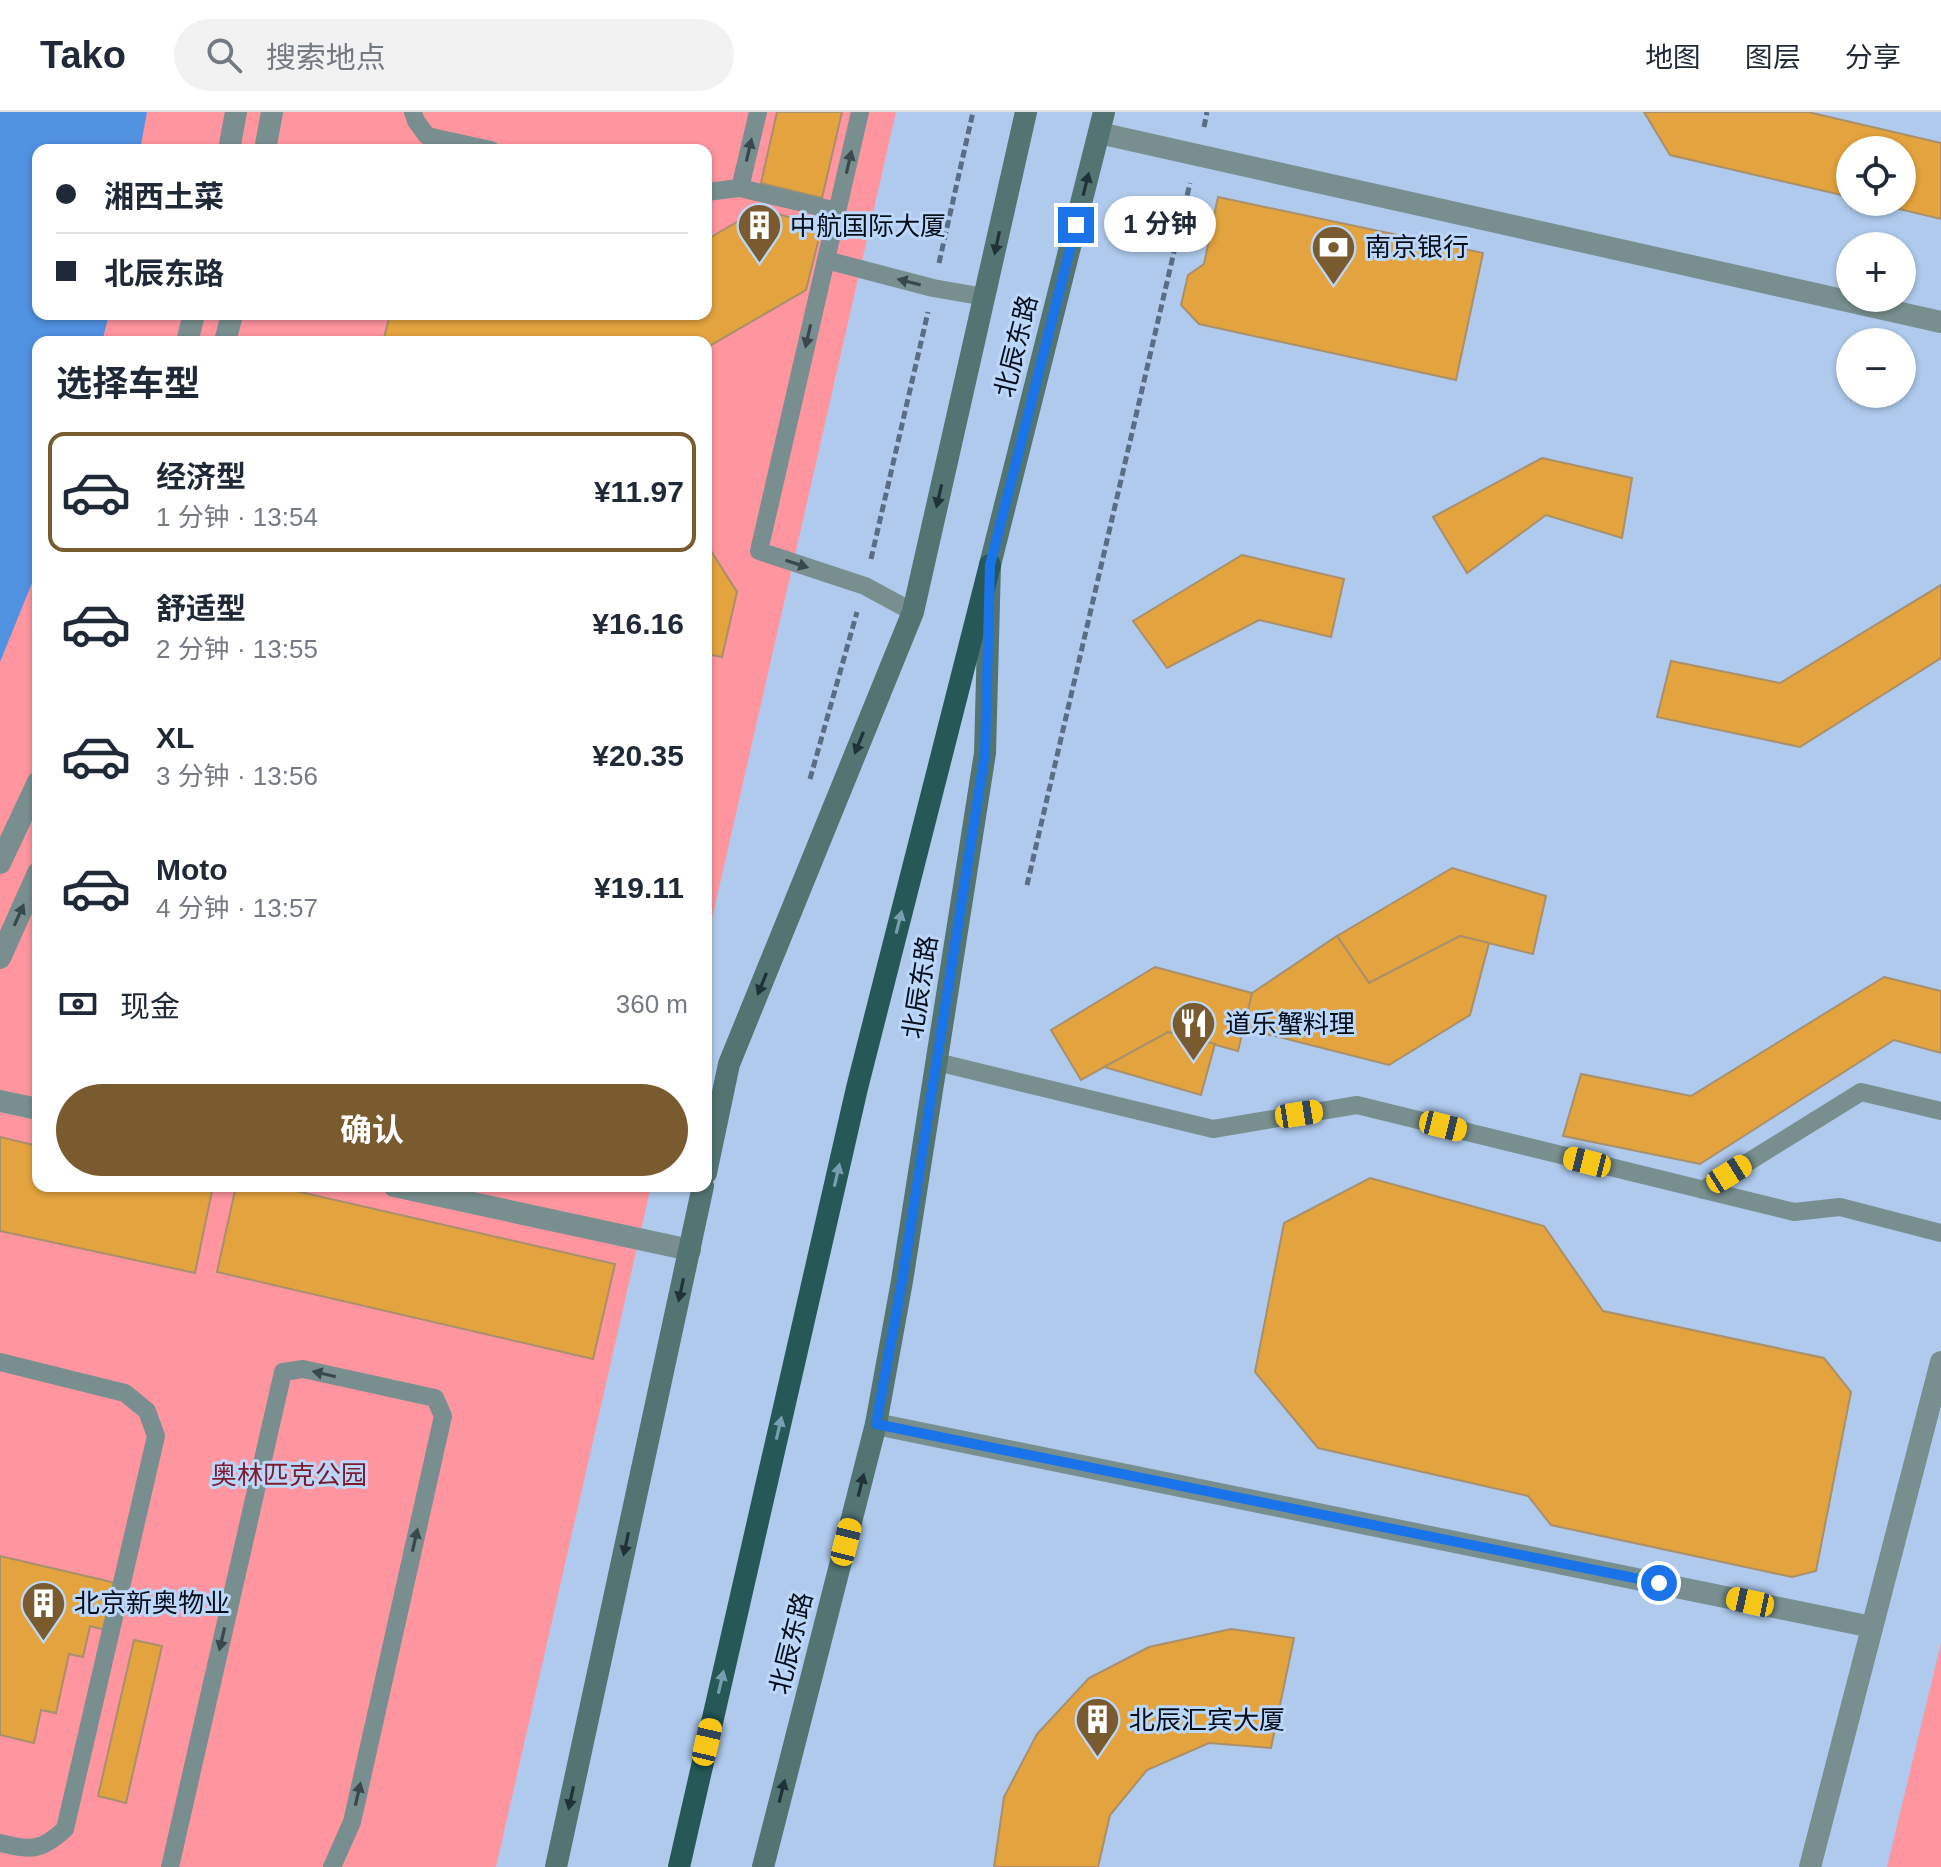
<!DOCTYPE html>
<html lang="zh">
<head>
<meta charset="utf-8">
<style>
	body { margin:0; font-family:Helvetica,"Noto Sans SC",sans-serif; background:#f2f2f3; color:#1f2937; height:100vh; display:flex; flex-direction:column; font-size:30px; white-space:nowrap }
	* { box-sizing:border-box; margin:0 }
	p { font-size:26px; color:#747a83 }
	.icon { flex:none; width:44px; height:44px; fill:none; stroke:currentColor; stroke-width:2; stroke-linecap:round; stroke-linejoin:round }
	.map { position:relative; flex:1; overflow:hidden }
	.details { position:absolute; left:32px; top:224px; width:680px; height:856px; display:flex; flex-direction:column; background:#fff; border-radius:16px; box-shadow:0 2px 6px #0004 }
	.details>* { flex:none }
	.banner { position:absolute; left:32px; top:32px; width:680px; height:176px; border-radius:16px; box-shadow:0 2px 6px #0004; display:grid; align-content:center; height:176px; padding:0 24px; background:#fff }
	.fabs { position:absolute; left:1836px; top:24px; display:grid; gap:16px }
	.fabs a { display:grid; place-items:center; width:80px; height:80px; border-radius:50%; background:#fff; box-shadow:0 2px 6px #0004; font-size:40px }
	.end { position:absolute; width:36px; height:36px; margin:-18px; border:10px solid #1a73e8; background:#fff; box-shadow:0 0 0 4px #fff }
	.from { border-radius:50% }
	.bubble { position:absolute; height:56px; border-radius:28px; background:#fff; box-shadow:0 2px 6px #0004; font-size:26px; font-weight:700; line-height:56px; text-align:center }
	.car { position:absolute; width:24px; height:48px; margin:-24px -12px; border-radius:10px; box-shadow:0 0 6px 2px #0007; background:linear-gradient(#f5c518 24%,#345 0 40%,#f5c518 0 76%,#345 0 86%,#f5c518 0) }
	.banner b { display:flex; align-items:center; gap:28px; height:76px; font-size:30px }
	.banner b+b { border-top:2px solid #e0e1e3 }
	.banner i { width:20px; height:20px; background:#1f2937 }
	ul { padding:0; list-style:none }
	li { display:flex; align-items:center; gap:24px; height:120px; margin:0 16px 12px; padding:0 8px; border:4px solid transparent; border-radius:16px }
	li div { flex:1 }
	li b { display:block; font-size:30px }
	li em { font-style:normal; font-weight:700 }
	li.current { border-color:#7a5b30 }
	li>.icon { width:72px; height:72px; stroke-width:1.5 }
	h2 { padding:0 24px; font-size:36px; line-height:96px }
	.pay { display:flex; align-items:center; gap:20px; height:88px; padding:0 24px; font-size:30px }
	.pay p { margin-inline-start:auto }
	.button { display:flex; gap:16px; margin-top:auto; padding:16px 24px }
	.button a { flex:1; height:92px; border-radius:48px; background:#7a5b30; color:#fff; font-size:32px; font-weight:700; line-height:92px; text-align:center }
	header { display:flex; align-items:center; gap:48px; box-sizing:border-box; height:112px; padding:0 40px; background:#fff; border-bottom:2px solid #e0e1e3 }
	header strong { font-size:38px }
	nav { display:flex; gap:44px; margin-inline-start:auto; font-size:28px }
	.search { width:560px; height:72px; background:#f2f2f3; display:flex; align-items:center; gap:20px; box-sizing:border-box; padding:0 28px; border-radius:44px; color:#747a83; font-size:30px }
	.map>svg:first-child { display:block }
</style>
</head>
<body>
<header>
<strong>Tako</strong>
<div class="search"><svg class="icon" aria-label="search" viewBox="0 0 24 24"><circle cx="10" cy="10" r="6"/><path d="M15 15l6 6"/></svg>搜索地点</div>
<nav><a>地图</a><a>图层</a><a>分享</a></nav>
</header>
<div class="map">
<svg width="1941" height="1755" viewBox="0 0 1941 1755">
	<rect width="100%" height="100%" fill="#afcaed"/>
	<g fill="#ff959f" fill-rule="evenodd">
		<path d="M0,0H896L706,833V230H38V1074H651L496,1755H0ZM38,38H706V202H38Z"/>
		<polygon points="1941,1531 1941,1755 1887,1755"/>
	</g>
	<polygon fill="#5091e0" points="0,0 147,0 140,38 38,38 38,202 109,202 102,230 38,230 38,456 0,550"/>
	<g fill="#e3a33e" stroke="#a98f6c" stroke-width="2">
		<polygon points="777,0 842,0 822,86 761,71"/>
		<polygon points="1644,0 1808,0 1941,31 1941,107 1870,90 1902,90 1902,38 1850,38 1850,85 1670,43"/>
		<polygon points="1218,85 1483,141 1456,268 1199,212 1181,193 1188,163 1204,152"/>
		<polygon points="759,97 822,114 806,178 706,236 706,230 383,230 390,202 706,202 706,128"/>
		<polygon points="1542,346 1632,366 1622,426 1546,403 1467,461 1433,405"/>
		<polygon points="706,431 737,480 722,545 706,542"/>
		<polygon points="1242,443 1344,467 1331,525 1259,508 1167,556 1133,509"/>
		<polygon points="1941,473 1941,546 1800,635 1657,605 1671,549 1780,571"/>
		<polygon points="1452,756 1546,784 1533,842 1460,824 1369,871 1337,824"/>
		<polygon points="1337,824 1369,871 1460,824 1489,831 1470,903 1389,953 1243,916 1252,881"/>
		<polygon points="1155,855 1252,881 1238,939 1168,920 1081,968 1051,918"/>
		<polygon points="1884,865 1941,879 1941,941 1894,928 1700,1052 1563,1024 1581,962 1691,984"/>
		<polygon points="1168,920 1215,932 1201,983 1104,955"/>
		<polygon points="0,1025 38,1034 38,1074 213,1074 195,1161 0,1119"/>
		<polygon points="1370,1066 1544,1114 1603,1199 1824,1246 1851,1280 1816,1459 1792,1465 1551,1413 1528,1384 1318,1336 1255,1260 1284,1111"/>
		<polygon points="236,1074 274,1074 615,1152 593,1247 217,1160"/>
		<polygon points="0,1444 116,1471 105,1518 90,1514 83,1545 69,1542 56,1601 41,1598 34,1631 0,1623"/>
		<polygon points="1231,1517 1294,1526 1271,1636 1209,1631 1147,1658 1110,1703 1098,1755 994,1755 1004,1685 1037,1622 1089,1566 1149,1535"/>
		<polygon points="134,1528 162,1534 126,1691 98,1684"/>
	</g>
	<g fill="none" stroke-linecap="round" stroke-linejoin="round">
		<g stroke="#5b6d84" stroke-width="5" stroke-dasharray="8 4" stroke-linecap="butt">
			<polyline points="1204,15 1207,0"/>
			<polyline points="939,151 973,0"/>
			<polyline points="871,447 928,200"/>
			<polyline points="810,667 857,500"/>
			<polyline points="1027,773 1190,71"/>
		</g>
		<g stroke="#798f8f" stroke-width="18">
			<polyline points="413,0 416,9 427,24 491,38"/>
			<polyline points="860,0 759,439 865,474 913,500"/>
			<polyline points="740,76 758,0"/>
			<polyline points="706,80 740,76 837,99"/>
			<polyline points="826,148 933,176 985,185"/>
			<polyline points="937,950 1213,1017 1357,993 1794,1100 1840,1095 1941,1121"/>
			<polyline points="1703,1078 1861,980 1941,999"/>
			<path d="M0,1250L125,1281L147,1299L156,1324L65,1717C40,1740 32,1738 0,1731"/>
			<polyline points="170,1755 283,1260 303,1257 435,1286 443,1304 352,1710 332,1755"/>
		</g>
		<g stroke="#798f8f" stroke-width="22">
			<polyline points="1099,21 1941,210"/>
			<polyline points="0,989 38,997"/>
			<polyline points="394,1074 690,1138"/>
			<polyline points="876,1312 1872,1515"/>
			<polyline points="1810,1755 1941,1250"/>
		</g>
		<g stroke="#798f8f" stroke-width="22">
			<polyline points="229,38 236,0"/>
			<polyline points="265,38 272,0"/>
			<polyline points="187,230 194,202"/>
			<polyline points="225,230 232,202"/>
			<polyline points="0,751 38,670"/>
			<polyline points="0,846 38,761"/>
		</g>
		<g stroke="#527473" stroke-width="22">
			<polyline points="706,1061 729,952 913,500 1026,0"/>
			<polyline points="556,1755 703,1074"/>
			<polyline points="763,1755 876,1312 902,1169 985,641 990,453 1104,0"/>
		</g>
		<polyline stroke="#255857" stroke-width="22" points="679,1755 857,976 990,453"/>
	</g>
	<defs><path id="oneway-solid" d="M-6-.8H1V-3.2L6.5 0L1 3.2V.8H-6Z" transform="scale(2)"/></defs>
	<g fill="#39484e">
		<use href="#oneway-solid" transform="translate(749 38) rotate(-77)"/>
		<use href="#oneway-solid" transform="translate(849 50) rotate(-77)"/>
		<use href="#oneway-solid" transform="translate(909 170) rotate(-166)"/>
		<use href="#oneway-solid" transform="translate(808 224) rotate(103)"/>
		<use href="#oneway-solid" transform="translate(797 452) rotate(18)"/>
		<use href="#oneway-solid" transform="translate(19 803) rotate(-66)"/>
		<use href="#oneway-solid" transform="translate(324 1262) rotate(-167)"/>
		<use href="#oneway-solid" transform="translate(415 1428) rotate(-77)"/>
		<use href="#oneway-solid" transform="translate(222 1527) rotate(103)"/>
		<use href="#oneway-solid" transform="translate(358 1682) rotate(-77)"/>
	</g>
	<g fill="#203238">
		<use href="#oneway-solid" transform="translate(1086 72) rotate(-76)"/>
		<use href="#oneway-solid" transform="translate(997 131) rotate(102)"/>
		<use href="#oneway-solid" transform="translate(939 384) rotate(103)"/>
		<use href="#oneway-solid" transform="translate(859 631) rotate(112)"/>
		<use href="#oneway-solid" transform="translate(762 872) rotate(112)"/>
		<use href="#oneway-solid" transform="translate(681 1178) rotate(102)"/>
		<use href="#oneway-solid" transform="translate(861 1373) rotate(-76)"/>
		<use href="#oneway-solid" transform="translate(626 1432) rotate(102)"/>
		<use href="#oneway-solid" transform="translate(782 1679) rotate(-76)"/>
		<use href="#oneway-solid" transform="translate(571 1686) rotate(102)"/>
	</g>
	<g fill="#789eb1">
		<use href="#oneway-solid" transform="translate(899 810) rotate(-76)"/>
		<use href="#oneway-solid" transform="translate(837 1063) rotate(-77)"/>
		<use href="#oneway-solid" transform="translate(779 1316) rotate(-77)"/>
		<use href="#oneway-solid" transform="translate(721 1570) rotate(-77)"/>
	</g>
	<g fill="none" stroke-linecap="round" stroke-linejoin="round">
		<polyline stroke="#1a73e8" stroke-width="10" points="1076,113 990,453 985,641 902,1169 876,1312 1659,1471"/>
	</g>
	<defs>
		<symbol id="building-pin" viewBox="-11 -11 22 30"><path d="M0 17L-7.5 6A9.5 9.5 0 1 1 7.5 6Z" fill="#7a5b30" stroke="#bbd7fa"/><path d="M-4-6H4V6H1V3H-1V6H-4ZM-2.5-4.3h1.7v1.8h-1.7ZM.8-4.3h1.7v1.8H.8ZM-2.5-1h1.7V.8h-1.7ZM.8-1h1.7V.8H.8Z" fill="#fff"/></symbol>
		<symbol id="bank-pin" viewBox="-11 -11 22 30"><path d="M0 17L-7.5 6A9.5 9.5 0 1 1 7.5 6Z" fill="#7a5b30" stroke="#bbd7fa"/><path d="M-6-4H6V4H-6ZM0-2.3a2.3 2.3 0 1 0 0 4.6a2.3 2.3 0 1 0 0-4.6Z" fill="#fff"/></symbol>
		<symbol id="restaurant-pin" viewBox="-11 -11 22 30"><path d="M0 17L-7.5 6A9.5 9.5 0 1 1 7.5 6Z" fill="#7a5b30" stroke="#bbd7fa"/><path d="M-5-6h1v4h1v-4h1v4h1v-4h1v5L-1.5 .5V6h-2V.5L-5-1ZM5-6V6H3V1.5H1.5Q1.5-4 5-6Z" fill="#fff"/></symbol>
	</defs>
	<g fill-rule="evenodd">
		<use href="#building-pin" x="734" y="88" width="51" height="69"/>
		<use href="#bank-pin" x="1308" y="110" width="51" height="69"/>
		<use href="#restaurant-pin" x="1168" y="886" width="51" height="69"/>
		<use href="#building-pin" x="18" y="1466" width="51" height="69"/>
		<use href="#building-pin" x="1072" y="1582" width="51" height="69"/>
	</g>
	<g text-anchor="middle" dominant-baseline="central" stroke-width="6" stroke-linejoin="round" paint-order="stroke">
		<g font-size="26" fill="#050e19" stroke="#bbd7fa" text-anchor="start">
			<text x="790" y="114">中航国际大厦</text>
			<text x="1365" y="135">南京银行</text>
			<text x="1225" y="912">道乐蟹料理</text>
			<text x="74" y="1491">北京新奥物业</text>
			<text x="1129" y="1608">北辰汇宾大厦</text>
		</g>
		<g font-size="26" fill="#050e19" stroke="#bbd7fa">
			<text transform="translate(1016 234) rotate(-76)">北辰东路</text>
			<text transform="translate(920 875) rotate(-81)">北辰东路</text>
			<text transform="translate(791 1531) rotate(-76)">北辰东路</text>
		</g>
		<g font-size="26" fill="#7d1a2f" stroke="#bbd7fa">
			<text x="289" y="1363">奥林匹克公园</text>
		</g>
	</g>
</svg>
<div class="fabs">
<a><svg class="icon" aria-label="locate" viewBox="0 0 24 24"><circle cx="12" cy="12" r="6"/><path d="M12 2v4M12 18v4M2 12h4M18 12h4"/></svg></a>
<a>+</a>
<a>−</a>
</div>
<i class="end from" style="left:1659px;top:1471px"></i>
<i class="end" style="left:1076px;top:113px"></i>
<div class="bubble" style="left:1104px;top:84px;width:112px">1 分钟</div>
<i class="car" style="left:1299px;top:1002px;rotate:81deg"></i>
<i class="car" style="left:1443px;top:1014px;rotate:104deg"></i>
<i class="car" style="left:1587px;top:1050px;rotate:284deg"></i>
<i class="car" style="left:1729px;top:1062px;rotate:58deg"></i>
<i class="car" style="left:846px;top:1430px;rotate:14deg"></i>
<i class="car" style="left:1750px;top:1490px;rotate:282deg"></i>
<i class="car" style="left:707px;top:1630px;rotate:13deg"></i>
<div class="banner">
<b><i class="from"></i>湘西土菜</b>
<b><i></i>北辰东路</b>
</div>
<section class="details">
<h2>选择车型</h2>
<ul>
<li class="current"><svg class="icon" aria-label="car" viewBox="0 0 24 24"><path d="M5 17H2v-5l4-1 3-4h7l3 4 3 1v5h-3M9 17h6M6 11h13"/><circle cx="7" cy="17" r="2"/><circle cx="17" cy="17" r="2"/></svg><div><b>经济型</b><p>1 分钟 · 13:54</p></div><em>¥11.97</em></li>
<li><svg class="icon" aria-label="car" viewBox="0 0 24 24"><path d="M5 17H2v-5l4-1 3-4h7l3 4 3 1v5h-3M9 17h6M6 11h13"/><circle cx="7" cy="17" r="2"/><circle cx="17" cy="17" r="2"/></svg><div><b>舒适型</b><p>2 分钟 · 13:55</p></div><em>¥16.16</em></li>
<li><svg class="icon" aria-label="car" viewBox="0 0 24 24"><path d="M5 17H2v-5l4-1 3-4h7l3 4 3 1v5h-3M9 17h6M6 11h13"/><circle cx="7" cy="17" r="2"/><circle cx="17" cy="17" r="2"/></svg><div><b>XL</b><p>3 分钟 · 13:56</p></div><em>¥20.35</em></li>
<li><svg class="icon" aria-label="car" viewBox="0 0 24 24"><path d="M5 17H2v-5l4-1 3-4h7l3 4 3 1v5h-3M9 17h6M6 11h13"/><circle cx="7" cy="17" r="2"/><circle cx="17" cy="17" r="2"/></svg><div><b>Moto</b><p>4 分钟 · 13:57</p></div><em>¥19.11</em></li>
</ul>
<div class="pay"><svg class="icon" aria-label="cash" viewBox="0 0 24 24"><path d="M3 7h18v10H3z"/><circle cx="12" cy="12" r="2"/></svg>现金<p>360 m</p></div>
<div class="button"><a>确认</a></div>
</section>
</div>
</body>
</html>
